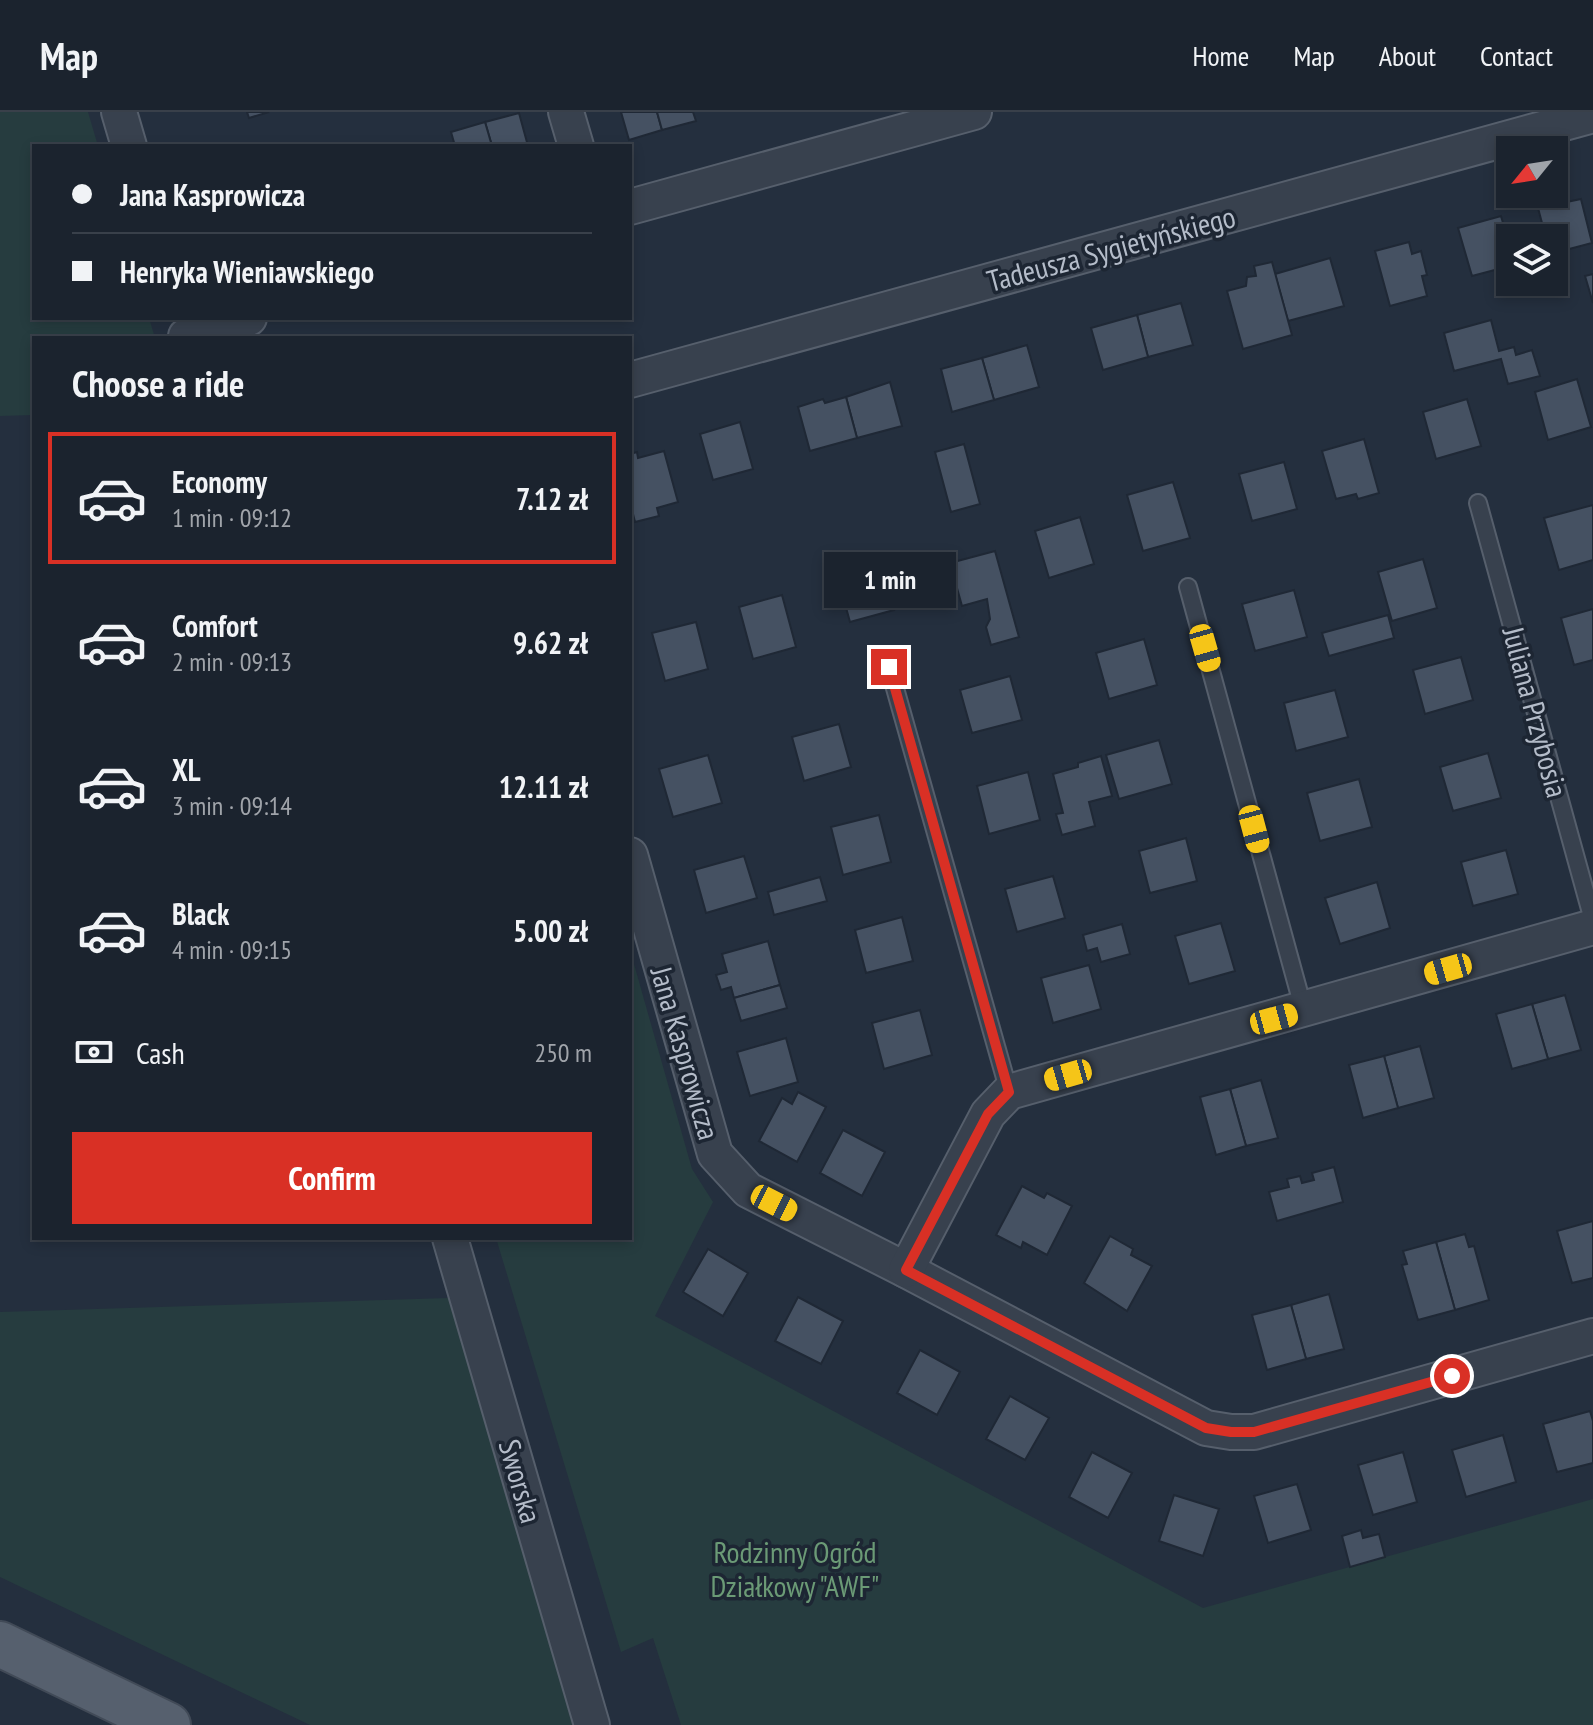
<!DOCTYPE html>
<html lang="en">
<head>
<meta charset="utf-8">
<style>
	body { margin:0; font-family:"PT Sans Narrow",sans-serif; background:#282f3a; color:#f1f3f6; height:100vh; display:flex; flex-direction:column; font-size:30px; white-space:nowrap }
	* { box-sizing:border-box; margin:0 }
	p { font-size:26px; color:#a0a4aa }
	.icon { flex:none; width:44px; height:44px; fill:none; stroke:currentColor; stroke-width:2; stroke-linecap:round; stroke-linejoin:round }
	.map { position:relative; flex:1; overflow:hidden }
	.side { position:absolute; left:32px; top:224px; width:600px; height:904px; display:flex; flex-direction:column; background:#1b232e; border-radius:0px; box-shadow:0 4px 12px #0003,0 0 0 2px #39404a }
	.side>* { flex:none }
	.guide { position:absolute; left:32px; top:32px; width:600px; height:176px; border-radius:0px; box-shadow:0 4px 12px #0003,0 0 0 2px #39404a; display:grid; align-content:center; height:176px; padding:0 40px; background:#1b232e }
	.needle { width:52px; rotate:240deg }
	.tools { position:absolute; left:1496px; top:24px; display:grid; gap:16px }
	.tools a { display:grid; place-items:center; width:72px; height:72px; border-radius:0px; background:#1b232e; box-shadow:0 4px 12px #0003,0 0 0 2px #39404a; font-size:40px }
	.end { position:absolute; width:36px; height:36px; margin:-18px; border:10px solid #d93025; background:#fff; box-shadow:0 0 0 4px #fff }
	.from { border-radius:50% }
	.bubble { position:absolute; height:56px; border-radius:0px; background:#1b232e; box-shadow:0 4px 12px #0003,0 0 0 2px #39404a; font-size:26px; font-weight:700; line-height:56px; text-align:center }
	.car { position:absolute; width:24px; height:48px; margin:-24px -12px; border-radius:10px; box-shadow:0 0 6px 2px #0007; background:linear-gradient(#f5c518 24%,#345 0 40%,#f5c518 0 76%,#345 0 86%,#f5c518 0) }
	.guide b { display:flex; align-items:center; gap:28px; height:76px; font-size:30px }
	.guide b+b { border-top:2px solid #39404a }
	.guide i { width:20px; height:20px; background:#f1f3f6 }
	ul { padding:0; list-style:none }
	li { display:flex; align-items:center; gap:24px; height:132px; margin:0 16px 12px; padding:0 24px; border:4px solid transparent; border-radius:0px }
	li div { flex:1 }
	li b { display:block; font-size:30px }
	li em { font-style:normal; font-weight:700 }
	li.active { border-color:#d93025 }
	li>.icon { width:72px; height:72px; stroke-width:1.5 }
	h2 { padding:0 40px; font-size:36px; line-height:96px }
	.pay { display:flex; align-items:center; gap:20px; height:88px; padding:0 40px; font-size:30px }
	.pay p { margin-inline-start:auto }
	.cta { display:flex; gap:16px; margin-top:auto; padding:16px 40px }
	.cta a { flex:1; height:92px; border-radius:0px; background:#d93025; color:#fff; font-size:32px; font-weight:700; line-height:92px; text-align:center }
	header { display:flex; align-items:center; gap:48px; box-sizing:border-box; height:112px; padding:0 40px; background:#1b232e; border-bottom:2px solid #39404a }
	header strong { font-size:38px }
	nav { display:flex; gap:44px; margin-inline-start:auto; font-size:28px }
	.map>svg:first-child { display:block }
</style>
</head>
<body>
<header>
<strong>Map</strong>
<nav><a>Home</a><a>Map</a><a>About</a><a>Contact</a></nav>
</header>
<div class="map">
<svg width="1593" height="1613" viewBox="0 0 1593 1613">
	<rect width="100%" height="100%" fill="#242f3e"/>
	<g fill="#263c3f">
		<polygon points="0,0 88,0 98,34 34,34 34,206 149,206 155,226 34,226 34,303 0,304"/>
		<polygon points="630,838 692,1057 713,1090 655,1204 1203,1496 1593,1387 1593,1613 681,1613 653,1526 621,1540 496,1126 630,1126"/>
		<polygon points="449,1186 574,1613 310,1613 0,1465 0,1200"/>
	</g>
	<g fill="#455162" stroke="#1f2835" stroke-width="2">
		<polygon points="247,0 269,0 249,6"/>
		<polygon points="621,0 657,0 662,18 629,28"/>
		<polygon points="657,0 693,0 696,9 662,18"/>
		<polygon points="519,1 528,34 492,34 485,10"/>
		<polygon points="485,10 492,34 455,34 451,20"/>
		<polygon points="1581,87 1592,131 1554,141 1554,126 1546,126 1538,96"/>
		<polygon points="1501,104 1510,135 1510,154 1472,164 1458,116"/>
		<polygon points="1409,130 1412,142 1421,139 1427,163 1422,164 1427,184 1390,194 1375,139"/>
		<polygon points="1330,146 1344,194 1288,209 1275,162"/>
		<polygon points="1272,150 1292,223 1243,237 1227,179 1246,174 1247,165 1256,164 1254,154"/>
		<polygon points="1593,162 1593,191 1585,164"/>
		<polygon points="1181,191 1193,233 1148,245 1137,203"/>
		<polygon points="1137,203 1148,245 1103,258 1091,216"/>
		<polygon points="1491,208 1499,239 1514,235 1516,243 1532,238 1540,264 1508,272 1501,247 1454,259 1444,221"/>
		<polygon points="1027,233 1039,275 994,288 982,246"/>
		<polygon points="982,246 994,288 952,300 941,257"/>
		<polygon points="1577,267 1591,315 1548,328 1535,280"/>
		<polygon points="890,270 902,314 857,326 846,285"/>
		<polygon points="846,285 857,326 810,339 798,295 823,287 825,291"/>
		<polygon points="1467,287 1481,334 1436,347 1423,300"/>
		<polygon points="740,310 753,357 713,368 700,322"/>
		<polygon points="1364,327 1379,381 1358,387 1356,382 1336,387 1322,339"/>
		<polygon points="964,332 980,392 951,400 935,340"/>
		<polygon points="664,339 678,390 657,396 659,404 635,410 630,390 630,342 637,340 638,346"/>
		<polygon points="1284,350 1297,397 1252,409 1239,362"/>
		<polygon points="1173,370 1190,426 1143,439 1127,383"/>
		<polygon points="1593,393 1593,448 1559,458 1544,406"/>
		<polygon points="1080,405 1094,452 1049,466 1035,419"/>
		<polygon points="995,439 1019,525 991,533 986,515 990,507 987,487 962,494 950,451"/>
		<polygon points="1423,447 1437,496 1392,509 1378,460"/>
		<polygon points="881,451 894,498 850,510 837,463"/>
		<polygon points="1294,478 1307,525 1255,539 1242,492"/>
		<polygon points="782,483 796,535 753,547 739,495"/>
		<polygon points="1593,497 1593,548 1574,553 1561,506"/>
		<polygon points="1388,503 1394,526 1329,544 1322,521"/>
		<polygon points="696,510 708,557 665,569 652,521"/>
		<polygon points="1144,527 1157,573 1109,587 1096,541"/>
		<polygon points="1461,545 1473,588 1425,602 1413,558"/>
		<polygon points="1010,564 1022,608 972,621 960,578"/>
		<polygon points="1335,578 1348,625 1296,639 1284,591"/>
		<polygon points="839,612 851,655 804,669 792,625"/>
		<polygon points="1159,628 1172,672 1119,687 1106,643"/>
		<polygon points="1488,641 1501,686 1453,699 1440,655"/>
		<polygon points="708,643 722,691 673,705 659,657"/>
		<polygon points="1101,644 1112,684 1089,690 1095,714 1062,723 1056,702 1063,701 1053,662 1078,655 1078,651"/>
		<polygon points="1028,660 1040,708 989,722 977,674"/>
		<polygon points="1359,667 1372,715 1320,729 1307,681"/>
		<polygon points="879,703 891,750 843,763 831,715"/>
		<polygon points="1186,726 1197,769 1150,781 1139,739"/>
		<polygon points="1506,738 1518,782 1473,794 1461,750"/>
		<polygon points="744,744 757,786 706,801 694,758"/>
		<polygon points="1053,764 1065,806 1017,820 1005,777"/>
		<polygon points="820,765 827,789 774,803 768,780"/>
		<polygon points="1377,770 1390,816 1340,832 1325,786"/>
		<polygon points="902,805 913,849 866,861 855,818"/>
		<polygon points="1221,811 1235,859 1189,872 1175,824"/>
		<polygon points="1122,812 1130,842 1101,850 1097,836 1087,839 1083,823"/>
		<polygon points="768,829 780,873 734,886 731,875 721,878 716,863 727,860 722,842"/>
		<polygon points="1089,853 1101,897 1053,911 1041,866"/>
		<polygon points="780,873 787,896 741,909 734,886"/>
		<polygon points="1565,883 1581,938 1548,947 1532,892"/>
		<polygon points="1532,892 1548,947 1512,957 1496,902"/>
		<polygon points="920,898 932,943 884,957 872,911"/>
		<polygon points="786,926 798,970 750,984 737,940"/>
		<polygon points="1420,934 1434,986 1398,996 1384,944"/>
		<polygon points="1384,944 1398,996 1363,1006 1349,953"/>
		<polygon points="1261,968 1278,1026 1246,1034 1230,977"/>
		<polygon points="1230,977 1246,1034 1216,1043 1200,985"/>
		<polygon points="798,980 826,995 797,1050 759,1029 782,986 792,992"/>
		<polygon points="843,1018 885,1040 862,1084 820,1061"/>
		<polygon points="1334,1055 1343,1090 1277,1109 1269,1080 1289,1075 1287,1067 1300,1064 1302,1071 1314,1068 1312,1061"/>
		<polygon points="1022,1074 1044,1086 1047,1081 1072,1094 1047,1143 1023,1130 1021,1136 996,1123"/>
		<polygon points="1593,1109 1593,1166 1572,1171 1557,1119"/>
		<polygon points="1465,1122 1469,1135 1474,1134 1489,1188 1455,1198 1436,1130"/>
		<polygon points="1110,1124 1133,1137 1131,1143 1152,1154 1127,1199 1084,1171"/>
		<polygon points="1436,1130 1455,1198 1418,1208 1402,1153 1407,1152 1403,1139"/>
		<polygon points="708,1137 748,1161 723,1204 683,1180"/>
		<polygon points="1329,1182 1344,1237 1306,1247 1291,1193"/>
		<polygon points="798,1185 843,1209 821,1252 775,1229"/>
		<polygon points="1291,1193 1306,1247 1267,1258 1252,1203"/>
		<polygon points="920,1238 960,1260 937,1303 897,1281"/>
		<polygon points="1010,1284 1049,1306 1025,1348 986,1327"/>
		<polygon points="1590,1299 1593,1309 1593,1351 1557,1360 1543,1312"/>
		<polygon points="1503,1323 1516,1370 1466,1385 1452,1338"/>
		<polygon points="1092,1340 1132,1361 1108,1406 1069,1385"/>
		<polygon points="1403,1340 1417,1390 1373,1403 1358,1353"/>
		<polygon points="1297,1372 1311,1418 1268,1431 1254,1384"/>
		<polygon points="1174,1383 1219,1397 1203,1444 1159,1429"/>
		<polygon points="1361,1418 1363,1426 1379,1422 1385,1445 1350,1455 1342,1424"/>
	</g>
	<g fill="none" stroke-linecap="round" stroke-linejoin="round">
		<defs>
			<g id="service">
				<polyline points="1478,391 1593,808"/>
				<polyline points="1188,475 1304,899"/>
				<polyline points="889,555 1009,980"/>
			</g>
			<g id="minor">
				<polyline points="119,0 129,34"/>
				<polyline points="566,0 576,34"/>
				<polyline points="630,95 974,0"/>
				<polyline points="186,224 249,206"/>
				<polyline points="630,268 1593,3"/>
				<polyline points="630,743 715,1042 748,1078 906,1158 1206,1316 1231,1320 1254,1320 1593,1224"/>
				<polyline points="450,1126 592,1613"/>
				<polyline points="906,1158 988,1002 1009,980 1593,815"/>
			</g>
			<polyline id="primary" points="0,1532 168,1613"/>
		</defs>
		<use href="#service" stroke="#565f6c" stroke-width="20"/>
		<use href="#minor" stroke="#565f6c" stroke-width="38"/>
		<use href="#primary" stroke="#414a57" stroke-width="48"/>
		<use href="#service" stroke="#38414e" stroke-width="16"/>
		<use href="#minor" stroke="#38414e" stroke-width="34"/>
		<use href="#primary" stroke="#56606e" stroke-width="44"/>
	</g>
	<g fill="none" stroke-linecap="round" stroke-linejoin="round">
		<polyline stroke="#d93025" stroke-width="10" points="889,555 1009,980 988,1002 906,1158 1206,1316 1231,1320 1254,1320 1452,1264"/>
	</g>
	<g text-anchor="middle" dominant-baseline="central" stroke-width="7" stroke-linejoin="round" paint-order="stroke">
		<g font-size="30" fill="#b4bcc9" stroke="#1d2633">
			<text transform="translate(1111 136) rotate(-15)">Tadeusza Sygietyńskiego</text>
			<text transform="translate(1536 600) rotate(75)">Juliana Przybosia</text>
			<text transform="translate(686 941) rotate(74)">Jana Kasprowicza</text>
			<text transform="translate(521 1369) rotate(74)">Sworska</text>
		</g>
		<g font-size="30" fill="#6b9a76" stroke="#1d2633">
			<text x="795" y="1439">Rodzinny Ogród<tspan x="795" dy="34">Działkowy "AWF"</tspan></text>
		</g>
	</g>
</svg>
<div class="tools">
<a><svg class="needle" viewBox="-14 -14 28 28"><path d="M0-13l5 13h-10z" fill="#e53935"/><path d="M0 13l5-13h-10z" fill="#a0a4aa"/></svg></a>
<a><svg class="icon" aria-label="layers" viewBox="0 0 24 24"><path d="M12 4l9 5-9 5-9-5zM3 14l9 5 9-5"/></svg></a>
</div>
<i class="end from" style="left:1452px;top:1264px"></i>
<i class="end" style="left:889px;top:555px"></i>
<div class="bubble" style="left:824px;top:440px;width:132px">1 min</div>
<i class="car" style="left:1205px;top:536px;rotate:164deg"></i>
<i class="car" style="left:1254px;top:717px;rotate:165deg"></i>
<i class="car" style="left:1448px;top:857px;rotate:254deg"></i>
<i class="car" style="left:1274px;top:907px;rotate:75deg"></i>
<i class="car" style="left:1068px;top:963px;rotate:254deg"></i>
<i class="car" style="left:774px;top:1091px;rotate:117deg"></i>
<div class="guide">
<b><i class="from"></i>Jana Kasprowicza</b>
<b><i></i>Henryka Wieniawskiego</b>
</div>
<section class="side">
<h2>Choose a ride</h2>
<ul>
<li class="active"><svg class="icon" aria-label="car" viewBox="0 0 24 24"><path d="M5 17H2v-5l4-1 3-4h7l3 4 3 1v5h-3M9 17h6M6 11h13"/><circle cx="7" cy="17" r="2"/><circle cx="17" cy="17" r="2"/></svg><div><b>Economy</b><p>1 min · 09:12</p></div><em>7.12 zł</em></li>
<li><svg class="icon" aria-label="car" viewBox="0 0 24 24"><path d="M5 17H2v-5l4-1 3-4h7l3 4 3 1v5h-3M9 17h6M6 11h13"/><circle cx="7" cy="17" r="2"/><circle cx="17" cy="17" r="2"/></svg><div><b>Comfort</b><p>2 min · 09:13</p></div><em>9.62 zł</em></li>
<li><svg class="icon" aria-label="car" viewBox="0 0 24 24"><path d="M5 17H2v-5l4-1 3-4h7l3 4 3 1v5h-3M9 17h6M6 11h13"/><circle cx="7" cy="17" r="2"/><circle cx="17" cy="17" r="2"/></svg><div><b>XL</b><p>3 min · 09:14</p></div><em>12.11 zł</em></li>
<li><svg class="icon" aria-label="car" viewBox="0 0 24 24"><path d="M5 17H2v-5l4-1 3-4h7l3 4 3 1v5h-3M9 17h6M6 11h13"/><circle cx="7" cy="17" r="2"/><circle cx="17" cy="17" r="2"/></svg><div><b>Black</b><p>4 min · 09:15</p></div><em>5.00 zł</em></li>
</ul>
<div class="pay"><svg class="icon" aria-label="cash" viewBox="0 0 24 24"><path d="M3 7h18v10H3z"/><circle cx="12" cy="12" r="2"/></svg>Cash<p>250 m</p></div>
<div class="cta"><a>Confirm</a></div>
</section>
</div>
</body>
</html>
